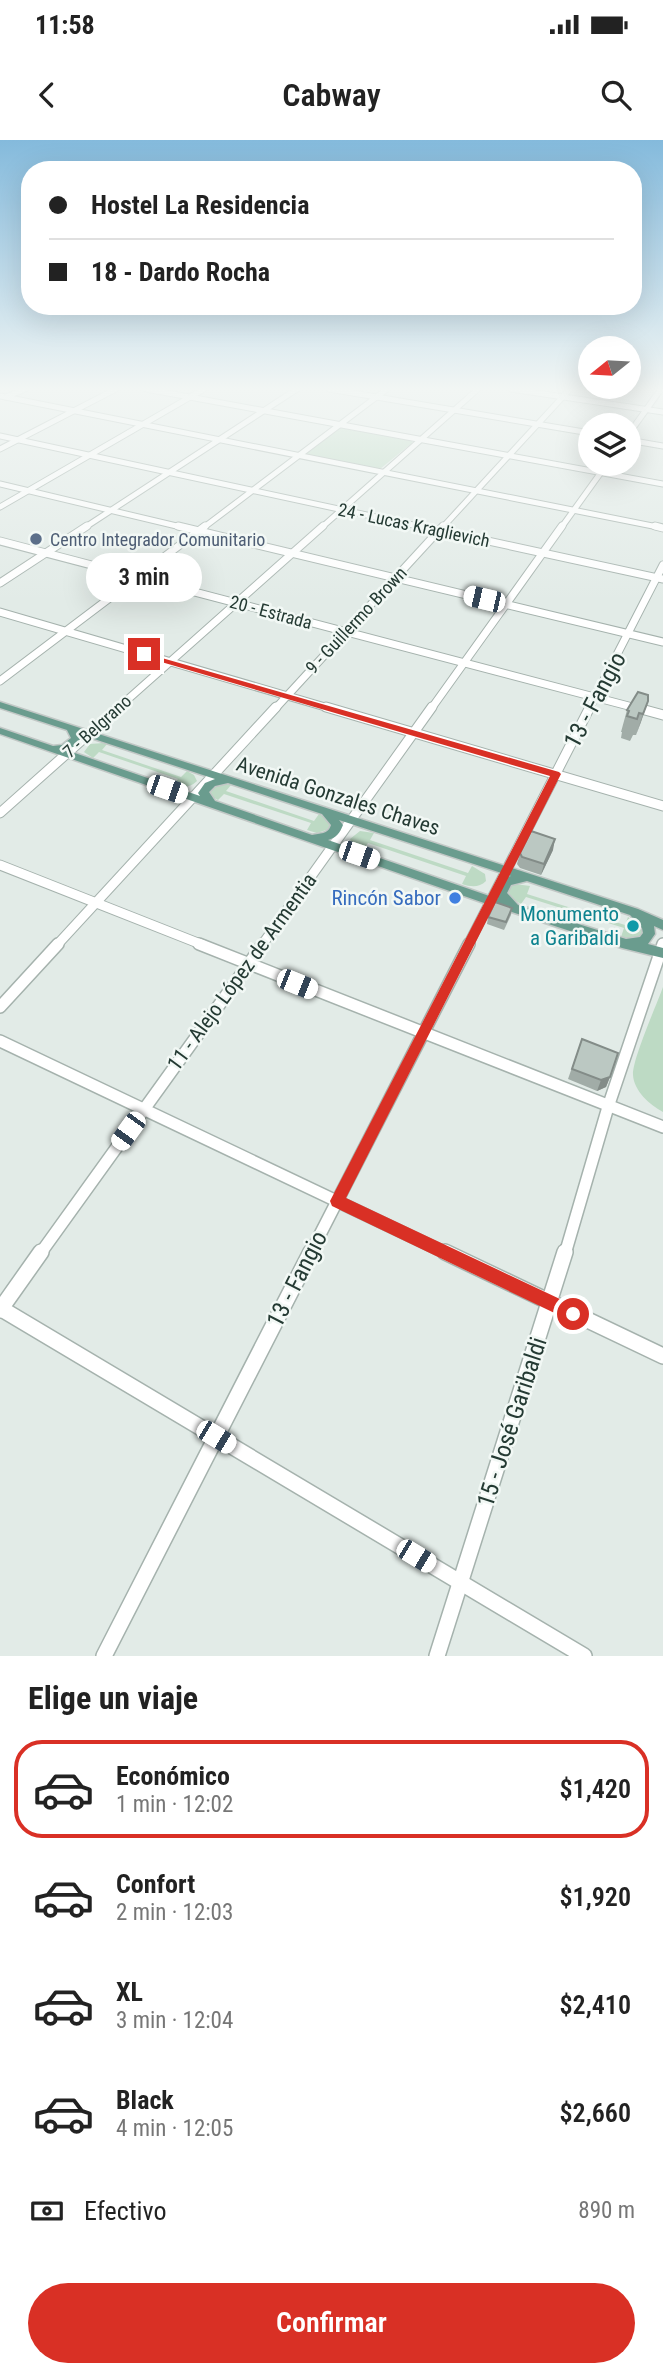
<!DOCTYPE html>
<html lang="es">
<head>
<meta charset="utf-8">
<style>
	body { margin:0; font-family:"Roboto Condensed",sans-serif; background:#f6f6f6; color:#222; height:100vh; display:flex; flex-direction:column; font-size:26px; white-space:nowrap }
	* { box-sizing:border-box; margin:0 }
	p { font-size:23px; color:#767676 }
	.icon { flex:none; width:38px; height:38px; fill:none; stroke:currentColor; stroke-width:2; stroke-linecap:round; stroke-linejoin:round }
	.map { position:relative; height:1516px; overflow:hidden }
	.drawer { display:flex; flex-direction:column; background:#fff; flex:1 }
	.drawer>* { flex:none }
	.hud { position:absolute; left:21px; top:21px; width:621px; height:154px; border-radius:28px; box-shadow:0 7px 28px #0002; display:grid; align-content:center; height:154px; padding:0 28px; background:#fff }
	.needle { width:46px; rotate:252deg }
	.tools { position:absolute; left:578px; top:196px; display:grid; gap:14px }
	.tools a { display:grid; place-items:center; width:63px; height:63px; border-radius:50%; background:#fff; box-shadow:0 7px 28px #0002; font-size:35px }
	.end { position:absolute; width:32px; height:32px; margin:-16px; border:9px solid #d93025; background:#fff; box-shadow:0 0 0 4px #fff }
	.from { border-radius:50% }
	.bubble { position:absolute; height:49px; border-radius:24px; background:#fff; box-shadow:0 7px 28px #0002; font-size:23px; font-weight:600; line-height:49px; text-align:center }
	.car { position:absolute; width:21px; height:42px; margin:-21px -10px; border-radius:9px; box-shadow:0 0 5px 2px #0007; background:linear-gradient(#fff 24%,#345 0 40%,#fff 0 76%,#345 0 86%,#fff 0) }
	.hud b { display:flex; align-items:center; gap:24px; height:66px; font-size:26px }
	.hud b+b { border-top:2px solid #e0e0e0 }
	.hud i { width:18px; height:18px; background:#222 }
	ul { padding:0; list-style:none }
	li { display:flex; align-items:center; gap:21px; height:98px; margin:0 14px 10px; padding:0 14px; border:4px solid transparent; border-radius:28px }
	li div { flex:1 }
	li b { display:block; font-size:26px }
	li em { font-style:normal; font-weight:600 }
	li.active { border-color:#d93025 }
	li>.icon { width:63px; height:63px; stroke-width:1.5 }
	h2 { padding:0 28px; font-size:32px; line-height:84px }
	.pay { display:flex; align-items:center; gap:18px; height:77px; padding:0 28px; font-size:26px }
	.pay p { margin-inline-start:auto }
	.action { display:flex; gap:14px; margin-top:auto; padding:14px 28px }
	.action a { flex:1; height:80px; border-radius:42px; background:#d93025; color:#fff; font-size:28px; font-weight:600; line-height:80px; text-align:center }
	.status { display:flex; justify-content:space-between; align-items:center; height:49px; padding:0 35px; background:#fff; direction:ltr }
	.status svg { height:19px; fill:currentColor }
	header { display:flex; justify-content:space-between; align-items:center; height:91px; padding:0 28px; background:#fff; font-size:32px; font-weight:600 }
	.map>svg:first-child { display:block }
</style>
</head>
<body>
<div class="status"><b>11:58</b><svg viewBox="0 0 49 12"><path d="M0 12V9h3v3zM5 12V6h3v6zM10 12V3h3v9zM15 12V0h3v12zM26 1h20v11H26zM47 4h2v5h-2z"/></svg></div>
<header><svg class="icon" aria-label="back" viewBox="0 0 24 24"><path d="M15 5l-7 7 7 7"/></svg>Cabway<svg class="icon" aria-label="search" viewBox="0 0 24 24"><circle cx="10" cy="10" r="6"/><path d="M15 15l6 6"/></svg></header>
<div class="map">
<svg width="663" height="1516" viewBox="0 0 663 1516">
	<rect width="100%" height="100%" fill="#e2ebe7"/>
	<g fill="#bddac4">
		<polygon points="341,287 412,300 412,303 380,329 305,314"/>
		<path d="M103,603L107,604L102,610L181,637L187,631L194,635L197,641C190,648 182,648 173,645L178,639L99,612L93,618L84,612L90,604Z"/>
		<polygon points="222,643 231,645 226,651 314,681 319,674 328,679 331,685 326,690 317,693 307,690 311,683 224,654 218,660 210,656 209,647"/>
		<path d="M360,691L374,693L370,700L468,733L472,726L485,734L486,741C479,748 471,747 462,744L466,736L368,703L363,710L353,705L350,699Z"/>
		<polygon points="515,744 530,746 527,754 625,785 628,777 646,790 643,797 633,799 621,797 624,788 526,757 521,764 507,756 507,748"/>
		<path d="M663,847V972C650,965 634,951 633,935C632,920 657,864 663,847Z"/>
	</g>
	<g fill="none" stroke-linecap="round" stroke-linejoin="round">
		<defs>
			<g id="minor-far4">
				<polyline points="146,249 663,344"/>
				<polyline points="329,249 590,293"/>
				<polyline points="511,249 663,272"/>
				<polyline points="0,256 663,388"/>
				<polyline points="6,257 25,249"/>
				<polyline points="628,295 661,249"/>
				<polyline points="0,296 427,388"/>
				<polyline points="628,300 663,306"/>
				<polyline points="0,309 116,249"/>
				<polyline points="0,344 185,388"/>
				<polyline points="0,367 204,249"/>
				<polyline points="84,388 297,249"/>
				<polyline points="203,388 387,249"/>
				<polyline points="321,388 478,249"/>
				<polyline points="442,388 570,249"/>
				<polyline points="561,388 607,324"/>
			</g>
			<g id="minor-far3">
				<polyline points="178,386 663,502"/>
				<polyline points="419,386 663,439"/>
				<polyline points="655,386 663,388"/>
				<polyline points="0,401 640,569"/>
				<polyline points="0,443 87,386"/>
				<polyline points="0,472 332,569"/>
				<polyline points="0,541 205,386"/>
				<polyline points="117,569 323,386"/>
				<polyline points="275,569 443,386"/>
				<polyline points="431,569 562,386"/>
				<polyline points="589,569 663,425"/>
			</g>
			<g id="minor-far2">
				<polyline points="326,567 663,666"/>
				<polyline points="634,567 663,575"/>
				<polyline points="0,673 119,567"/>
				<polyline points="0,725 203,805"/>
				<polyline points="57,805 276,567"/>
				<polyline points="262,805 432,567"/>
				<polyline points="468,805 590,567"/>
			</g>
			<g id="minor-far1">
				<polyline points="199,804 663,987"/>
				<polyline points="0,867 58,804"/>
				<polyline points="0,901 448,1114"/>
				<polyline points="40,1114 263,804"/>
				<polyline points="310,1114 469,804"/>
				<polyline points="565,1114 608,967 663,804"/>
			</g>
			<g id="minor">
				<polyline points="445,1112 663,1216"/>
				<polyline points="0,1168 584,1516"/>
				<polyline points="0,1170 41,1112"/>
				<polyline points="104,1516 311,1112"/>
				<polyline points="437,1516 565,1112"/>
			</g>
			<path id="major" d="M0,562L638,769L663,780V790L654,786L655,794L648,804L663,808V818L622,808L487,764L0,594V588L53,606L62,605L71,598L67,590L0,568ZM79,594L215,639L205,643L198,653L200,656L66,610L75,606L81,598ZM228,643L322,674L331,685C328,695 320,693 312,695L215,661L209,652L215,646ZM339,680L511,736L503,738L495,754L498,759L495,758L328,700C336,698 340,693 343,685ZM527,741L630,775L642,788L643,793L640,797L626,799L518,765L507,753L511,745Z"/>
		</defs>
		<use href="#minor-far4" stroke="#a5b2ad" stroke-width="7"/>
		<use href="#minor-far3" stroke="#a5b2ad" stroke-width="9"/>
		<use href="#minor-far2" stroke="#a5b2ad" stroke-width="11"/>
		<use href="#minor-far1" stroke="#a5b2ad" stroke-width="14"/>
		<use href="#minor" stroke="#a5b2ad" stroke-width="18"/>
		<use href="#major" stroke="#c2c8c6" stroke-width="3"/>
		<use href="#minor-far4" stroke="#fff" stroke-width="5"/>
		<use href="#minor-far3" stroke="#fff" stroke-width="7"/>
		<use href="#minor-far2" stroke="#fff" stroke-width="9"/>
		<use href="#minor-far1" stroke="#fff" stroke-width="11"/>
		<use href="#minor" stroke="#fff" stroke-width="15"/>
		<use href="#major" fill="#6a9c8e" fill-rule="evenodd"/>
	</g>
	<g fill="#a1aca7">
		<polygon points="648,561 636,595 633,595 630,601 621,598 622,592 621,592 627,570"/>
		<polygon points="553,710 541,735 520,728 517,724 520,713"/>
		<polygon points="512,768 511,775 504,790 487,784 488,777"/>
		<polygon points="582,899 610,937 606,947 597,951 568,939"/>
	</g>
	<g fill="#838c88">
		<polygon points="648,561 641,582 636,595 643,574"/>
		<polygon points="555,699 553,710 541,735 544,724"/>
		<polygon points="610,937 606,947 597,951 601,940"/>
	</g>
	<g fill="#bbc8c2" stroke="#838c88" stroke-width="2">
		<polygon points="638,552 648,555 648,561 643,574 639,573 637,579 627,576 629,571 627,570"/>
		<polygon points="531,691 555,699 544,724 522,717 520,713"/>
		<polygon points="495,762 512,768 506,782 488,777"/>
		<polygon points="582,899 618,913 610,937 601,940 572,929"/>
	</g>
	<linearGradient id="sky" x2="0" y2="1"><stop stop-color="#84badc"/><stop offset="0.54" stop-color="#f2f6f4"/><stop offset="1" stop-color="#f2f6f4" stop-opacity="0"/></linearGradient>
	<rect width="663" height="461" fill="url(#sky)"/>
	<polygon fill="#d93025" points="141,512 559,632 561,634 346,1058 579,1168 581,1174 579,1179 573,1182 567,1179 332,1066 330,1061 550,636 141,516"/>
	<circle fill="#5c6f8a" stroke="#f2f8f5" stroke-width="2.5" cx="36" cy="399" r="7"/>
	<circle fill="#3f7fe0" stroke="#f2f8f5" stroke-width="2.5" cx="455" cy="758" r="7"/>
	<circle fill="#0f9aa8" stroke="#f2f8f5" stroke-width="2.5" cx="633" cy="786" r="7"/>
	<g text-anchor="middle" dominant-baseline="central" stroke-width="5" stroke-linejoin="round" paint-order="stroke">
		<g font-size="18" fill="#243a33" stroke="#f2f8f5">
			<text transform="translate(414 385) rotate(12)">24 - Lucas Kraglievich</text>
			<text transform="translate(271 472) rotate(15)">20 - Estrada</text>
			<text transform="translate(356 480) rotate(-47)">9 - Guillermo Brown</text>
			<text transform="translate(97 586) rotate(-42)">7 - Belgrano</text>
		</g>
		<g font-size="18" fill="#4e5e75" stroke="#f2f8f5" text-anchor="start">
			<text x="50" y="399">Centro Integrador Comunitario</text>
		</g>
		<g font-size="21" fill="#243a33" stroke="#f2f8f5">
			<text transform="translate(338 656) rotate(18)">Avenida Gonzales Chaves</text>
			<text transform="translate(242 832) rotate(-54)">11 - Alejo López de Armentia</text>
		</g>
		<g font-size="21" fill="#366cbe" stroke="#f2f8f5" text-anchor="end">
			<text x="441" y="758">Rincón Sabor</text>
		</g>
		<g font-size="21" fill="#0d838f" stroke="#f2f8f5" text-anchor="end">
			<text x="619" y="774">Monumento<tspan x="619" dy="24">a Garibaldi</tspan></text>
		</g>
		<g font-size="24" fill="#243a33" stroke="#f2f8f5">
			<text transform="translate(595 560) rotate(-62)">13 - Fangio</text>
			<text transform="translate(297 1139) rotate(-63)">13 - Fangio</text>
			<text transform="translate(512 1282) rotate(-72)">15 - José Garibaldi</text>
		</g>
	</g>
</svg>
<div class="tools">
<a><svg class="needle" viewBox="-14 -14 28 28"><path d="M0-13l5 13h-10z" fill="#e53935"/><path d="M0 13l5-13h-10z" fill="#767676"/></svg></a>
<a><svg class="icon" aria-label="layers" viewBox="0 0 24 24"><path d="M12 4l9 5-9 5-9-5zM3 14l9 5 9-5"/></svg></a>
</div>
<i class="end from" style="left:573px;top:1174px"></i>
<i class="end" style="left:144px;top:514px"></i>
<div class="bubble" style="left:86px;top:413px;width:116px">3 min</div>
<i class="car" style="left:484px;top:459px;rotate:283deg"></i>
<i class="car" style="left:167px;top:649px;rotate:109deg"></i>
<i class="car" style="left:359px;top:715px;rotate:109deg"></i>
<i class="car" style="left:297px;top:844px;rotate:112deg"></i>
<i class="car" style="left:128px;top:991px;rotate:216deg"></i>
<i class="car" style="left:216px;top:1297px;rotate:121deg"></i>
<i class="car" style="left:416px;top:1416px;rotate:121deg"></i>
<div class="hud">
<b><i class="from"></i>Hostel La Residencia</b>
<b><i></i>18 - Dardo Rocha</b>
</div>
</div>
<section class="drawer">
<h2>Elige un viaje</h2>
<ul>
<li class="active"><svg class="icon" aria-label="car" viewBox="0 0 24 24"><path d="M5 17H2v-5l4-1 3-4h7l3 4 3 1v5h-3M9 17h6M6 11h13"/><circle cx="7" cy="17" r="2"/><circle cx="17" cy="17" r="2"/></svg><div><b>Económico</b><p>1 min · 12:02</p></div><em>$1,420</em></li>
<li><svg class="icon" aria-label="car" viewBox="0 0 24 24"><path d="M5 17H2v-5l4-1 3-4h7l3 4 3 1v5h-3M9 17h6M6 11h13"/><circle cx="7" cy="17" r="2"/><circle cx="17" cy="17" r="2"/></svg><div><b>Confort</b><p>2 min · 12:03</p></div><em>$1,920</em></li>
<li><svg class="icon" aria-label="car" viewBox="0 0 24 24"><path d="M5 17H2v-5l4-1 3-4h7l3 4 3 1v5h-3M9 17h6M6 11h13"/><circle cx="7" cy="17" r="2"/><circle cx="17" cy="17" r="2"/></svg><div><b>XL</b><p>3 min · 12:04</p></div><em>$2,410</em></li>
<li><svg class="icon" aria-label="car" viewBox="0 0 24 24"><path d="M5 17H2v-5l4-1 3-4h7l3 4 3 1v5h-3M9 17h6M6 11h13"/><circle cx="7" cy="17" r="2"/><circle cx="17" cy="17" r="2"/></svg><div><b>Black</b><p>4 min · 12:05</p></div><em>$2,660</em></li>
</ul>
<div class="pay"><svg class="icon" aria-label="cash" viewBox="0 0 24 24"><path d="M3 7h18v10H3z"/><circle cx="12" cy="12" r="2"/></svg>Efectivo<p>890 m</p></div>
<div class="action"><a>Confirmar</a></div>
</section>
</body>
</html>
